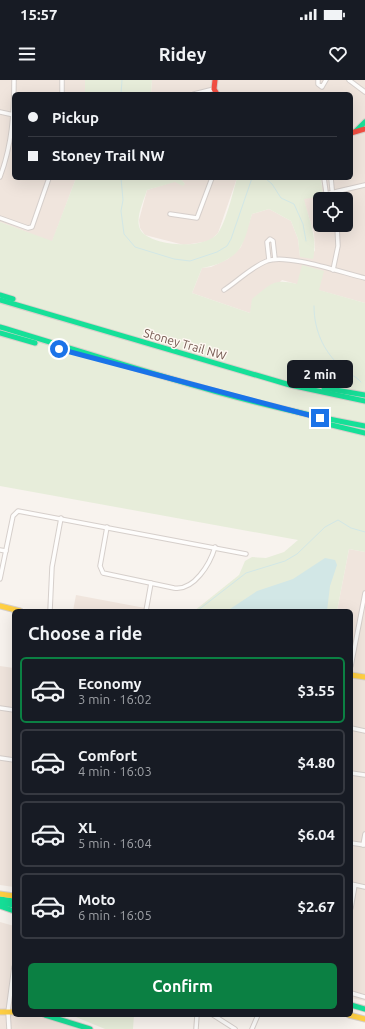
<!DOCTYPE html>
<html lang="en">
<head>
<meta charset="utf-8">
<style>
	body { margin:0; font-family:Ubuntu,sans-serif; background:#242831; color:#f1f3f6; height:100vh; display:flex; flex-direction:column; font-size:15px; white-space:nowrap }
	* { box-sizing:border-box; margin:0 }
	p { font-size:13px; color:#9ea1a6 }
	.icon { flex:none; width:22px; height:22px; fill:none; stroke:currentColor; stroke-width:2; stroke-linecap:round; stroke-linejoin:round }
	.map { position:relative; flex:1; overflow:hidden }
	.sheet { position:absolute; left:12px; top:529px; width:341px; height:408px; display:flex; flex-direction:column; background:#171b24; border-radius:6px; box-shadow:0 4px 16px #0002 }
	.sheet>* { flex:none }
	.guide { position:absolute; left:12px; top:12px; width:341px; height:88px; border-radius:6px; box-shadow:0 4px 16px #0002; display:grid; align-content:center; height:88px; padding:0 16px; background:#171b24 }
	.controls { position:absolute; left:313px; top:112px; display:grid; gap:8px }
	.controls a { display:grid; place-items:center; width:40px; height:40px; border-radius:6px; background:#171b24; box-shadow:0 4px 16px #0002; font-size:20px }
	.end { position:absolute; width:18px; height:18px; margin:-9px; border:5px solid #1a73e8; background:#fff; box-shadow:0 0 0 2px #fff }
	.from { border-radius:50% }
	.bubble { position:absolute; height:28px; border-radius:6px; background:#171b24; box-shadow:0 4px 16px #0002; font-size:13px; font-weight:700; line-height:28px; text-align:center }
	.guide b { display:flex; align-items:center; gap:14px; height:38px; font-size:15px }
	.guide b+b { border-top:1px solid #363941 }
	.guide i { width:10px; height:10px; background:#f1f3f6 }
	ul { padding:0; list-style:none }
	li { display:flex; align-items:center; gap:12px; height:66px; margin:0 8px 6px; padding:0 8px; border:2px solid #363941; border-radius:6px }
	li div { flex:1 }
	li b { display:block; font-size:15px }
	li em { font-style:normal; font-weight:700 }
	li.selected { border-color:#0b8043 }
	li>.icon { width:36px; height:36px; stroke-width:1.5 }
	h2 { padding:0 16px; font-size:18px; line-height:48px }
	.action { display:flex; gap:8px; margin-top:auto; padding:8px 16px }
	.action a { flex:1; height:46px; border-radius:6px; background:#0b8043; color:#fff; font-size:16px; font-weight:700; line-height:46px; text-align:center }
	.status { display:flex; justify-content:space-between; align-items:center; height:28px; padding:0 20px; background:#171b24; direction:ltr }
	.status svg { height:11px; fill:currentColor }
	header { display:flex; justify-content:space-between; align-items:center; height:52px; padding:0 16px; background:#171b24; font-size:18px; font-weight:700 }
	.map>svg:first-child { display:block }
</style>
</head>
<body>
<div class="status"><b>15:57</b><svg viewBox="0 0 49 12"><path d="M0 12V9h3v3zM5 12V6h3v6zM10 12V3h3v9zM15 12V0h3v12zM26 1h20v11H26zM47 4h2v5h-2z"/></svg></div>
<header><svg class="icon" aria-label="menu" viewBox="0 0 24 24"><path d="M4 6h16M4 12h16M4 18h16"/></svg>Ridey<svg class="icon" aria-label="heart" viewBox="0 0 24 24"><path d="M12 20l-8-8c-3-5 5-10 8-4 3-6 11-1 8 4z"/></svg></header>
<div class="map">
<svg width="365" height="949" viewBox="0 0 365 949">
	<rect width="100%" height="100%" fill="#f8f3ee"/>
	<g fill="#f0e5dd" fill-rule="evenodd">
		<polygon points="0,0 85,0 85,14 14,14 14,98 76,98 52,162 0,142"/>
		<path d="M152,0H365V223L282,200L250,233L192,213L202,188L211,187L228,179L241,167L252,134L269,129L291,141L298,159L300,177L315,171L314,153L303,119L322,105L321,98H351V14H151ZM320,119H346V145H320Z"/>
		<polygon points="180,98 237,98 218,153 210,161 184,165 145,155 140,148 139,140 147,110 176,101 185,104"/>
		<polygon points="349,469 365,472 365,921 351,918 351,531 337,531"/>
		<polygon points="76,515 161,531 73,531"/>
		<polygon points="0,586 14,588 14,807 0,805"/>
		<polygon points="0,842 14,846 14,935 66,935 64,943 77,949 0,949"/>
	</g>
	<g fill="#e7edda">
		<polygon points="85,0 152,0 151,14 85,14"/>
		<path d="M76,98H180L185,104L183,106L175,102L147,110C144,120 135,138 140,149C148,166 205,171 218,153C226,142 233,112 237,98H321L323,116L304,119C309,141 318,157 313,179L300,177L298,159L291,141L269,129L252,134C249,144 246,159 240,168C232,180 215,186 202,188L192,213L250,233L252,219C271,204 273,198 297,204L302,185L324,191L319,210L365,223V472L349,469L337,531H194L239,495L245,481L252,477L266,478L284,472L298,460L0,406V142L52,161Z"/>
		<polygon points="71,935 134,935 133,949 105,949"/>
	</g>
	<polygon fill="#d2e7e6" points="325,478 335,480 337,485 330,506 327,531 227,531 257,511 293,499"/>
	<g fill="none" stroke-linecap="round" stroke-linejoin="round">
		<g stroke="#d2e7e6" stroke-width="1">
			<polyline points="121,14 122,0"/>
			<polyline points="121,98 123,120 121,131 124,154 135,167 174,179 190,181 217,172 227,166 231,159 252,98"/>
			<polyline points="265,98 272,104 281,118 294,124 303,144 306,161"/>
			<path d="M314,226C314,252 325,275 346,291C351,295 357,297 361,302"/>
			<polyline points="197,531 246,493 285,481 297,474 325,447 338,440 351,448 365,452"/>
		</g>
		<defs>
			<g id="street">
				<polyline points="62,0 62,14"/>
				<polyline points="318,0 318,4 322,7 326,0"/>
				<polyline points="349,0 365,12"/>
				<polyline points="194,14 214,9"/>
				<polyline points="0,32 14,35"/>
				<path d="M0,97C12,65 14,34 14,0"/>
				<polyline points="324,98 327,119"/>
				<polyline points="331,98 333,119"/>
				<polyline points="326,114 365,105"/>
				<polyline points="170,134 197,138 212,98"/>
				<polyline points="0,138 28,148 32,147 49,98"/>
				<polyline points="269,180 267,162 270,159 273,161 275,179"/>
				<polyline points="333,190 338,166 337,145"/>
				<path d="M224,210C238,201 251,187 267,181C286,173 343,193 365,198"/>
				<path d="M107,447L100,486L103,493L174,508C194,511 210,484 215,467"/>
				<polyline points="0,470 6,471"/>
				<polyline points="0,499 13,436 18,431 246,474"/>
				<polyline points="50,531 52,487 61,438"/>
				<polyline points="146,531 151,503"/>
				<polyline points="351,586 365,513"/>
				<polyline points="0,628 14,630"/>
				<polyline points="351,648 365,651"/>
				<polyline points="0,678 14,680"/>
				<polyline points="351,693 365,695"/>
				<polyline points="351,763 365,765"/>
				<polyline points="363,765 365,754"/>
				<polyline points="351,804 365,807"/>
				<polyline points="351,828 355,805"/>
				<polyline points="351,913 365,917"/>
				<polyline points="213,935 235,949"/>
				<polyline points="9,949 8,932 14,887"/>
				<polyline points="196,949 197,935"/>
				<polyline points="252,949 258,935"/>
			</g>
			<g id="fast">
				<polyline points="356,51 365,42"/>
				<polyline points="0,215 13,219"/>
				<polyline points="0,220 290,305 365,321"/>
				<path d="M0,247C120,283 241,324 365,346"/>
				<polyline points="0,253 35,263"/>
				<polyline points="324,308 365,315"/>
				<polyline points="315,341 365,353"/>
				<polyline points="0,819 14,821"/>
				<polyline points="0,823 14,825"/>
				<polyline points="0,826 14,831"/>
				<polyline points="351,925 365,929"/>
				<polyline points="45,935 90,949"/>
			</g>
			<g id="slow">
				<polyline points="0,526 20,531"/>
				<polyline points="351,595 365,597"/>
				<polyline points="0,814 14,816"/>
				<polyline points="0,932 14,932"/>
				<polyline points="349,935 365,939"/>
			</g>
			<g id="jam">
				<polyline points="215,0 214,9 217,14"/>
				<polyline points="351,53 365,49"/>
			</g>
		</defs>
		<use href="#street" stroke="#d6cfcb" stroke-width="5.5"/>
		<use href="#fast" stroke="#d7cfca" stroke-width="7"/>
		<use href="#slow" stroke="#d7cfca" stroke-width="7"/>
		<use href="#jam" stroke="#d7cfca" stroke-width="7"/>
		<use href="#street" stroke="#fefdfc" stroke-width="3.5"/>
		<use href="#fast" stroke="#16e098" stroke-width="5"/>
		<use href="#slow" stroke="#ffcf43" stroke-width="5"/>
		<use href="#jam" stroke="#f24e42" stroke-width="5"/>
	</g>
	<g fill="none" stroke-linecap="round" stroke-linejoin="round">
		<polyline stroke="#1a73e8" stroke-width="5" points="59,269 320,338"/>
	</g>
	<g text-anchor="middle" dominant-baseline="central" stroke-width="3" stroke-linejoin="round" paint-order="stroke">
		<g font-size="12" fill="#745950" stroke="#fef8f2">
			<text transform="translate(185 264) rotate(16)">Stoney Trail NW</text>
		</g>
	</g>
</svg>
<div class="controls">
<a><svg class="icon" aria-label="locate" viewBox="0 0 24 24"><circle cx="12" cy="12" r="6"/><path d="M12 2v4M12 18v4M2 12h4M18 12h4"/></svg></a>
</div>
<i class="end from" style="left:59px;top:269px"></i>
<i class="end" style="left:320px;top:338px"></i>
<div class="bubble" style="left:287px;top:280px;width:66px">2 min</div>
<div class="guide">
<b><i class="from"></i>Pickup</b>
<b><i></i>Stoney Trail NW</b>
</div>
<section class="sheet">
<h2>Choose a ride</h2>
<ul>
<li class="selected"><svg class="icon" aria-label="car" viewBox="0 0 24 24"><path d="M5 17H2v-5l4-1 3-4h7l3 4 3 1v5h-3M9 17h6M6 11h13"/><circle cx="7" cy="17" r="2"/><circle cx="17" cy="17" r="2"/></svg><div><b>Economy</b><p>3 min · 16:02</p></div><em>$3.55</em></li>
<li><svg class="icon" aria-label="car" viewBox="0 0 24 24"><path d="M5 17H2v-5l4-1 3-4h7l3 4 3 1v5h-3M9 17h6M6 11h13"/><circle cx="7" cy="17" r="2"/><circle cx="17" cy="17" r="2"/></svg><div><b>Comfort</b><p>4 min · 16:03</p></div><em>$4.80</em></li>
<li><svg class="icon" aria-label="car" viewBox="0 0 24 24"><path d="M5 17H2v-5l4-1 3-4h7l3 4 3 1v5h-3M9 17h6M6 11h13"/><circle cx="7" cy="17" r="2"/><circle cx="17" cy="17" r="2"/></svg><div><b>XL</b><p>5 min · 16:04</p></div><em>$6.04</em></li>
<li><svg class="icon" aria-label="car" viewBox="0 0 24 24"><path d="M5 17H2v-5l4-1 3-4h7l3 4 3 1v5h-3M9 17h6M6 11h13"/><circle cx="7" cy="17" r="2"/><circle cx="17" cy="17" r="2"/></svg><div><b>Moto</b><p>6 min · 16:05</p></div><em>$2.67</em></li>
</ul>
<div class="action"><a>Confirm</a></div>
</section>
</div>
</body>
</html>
